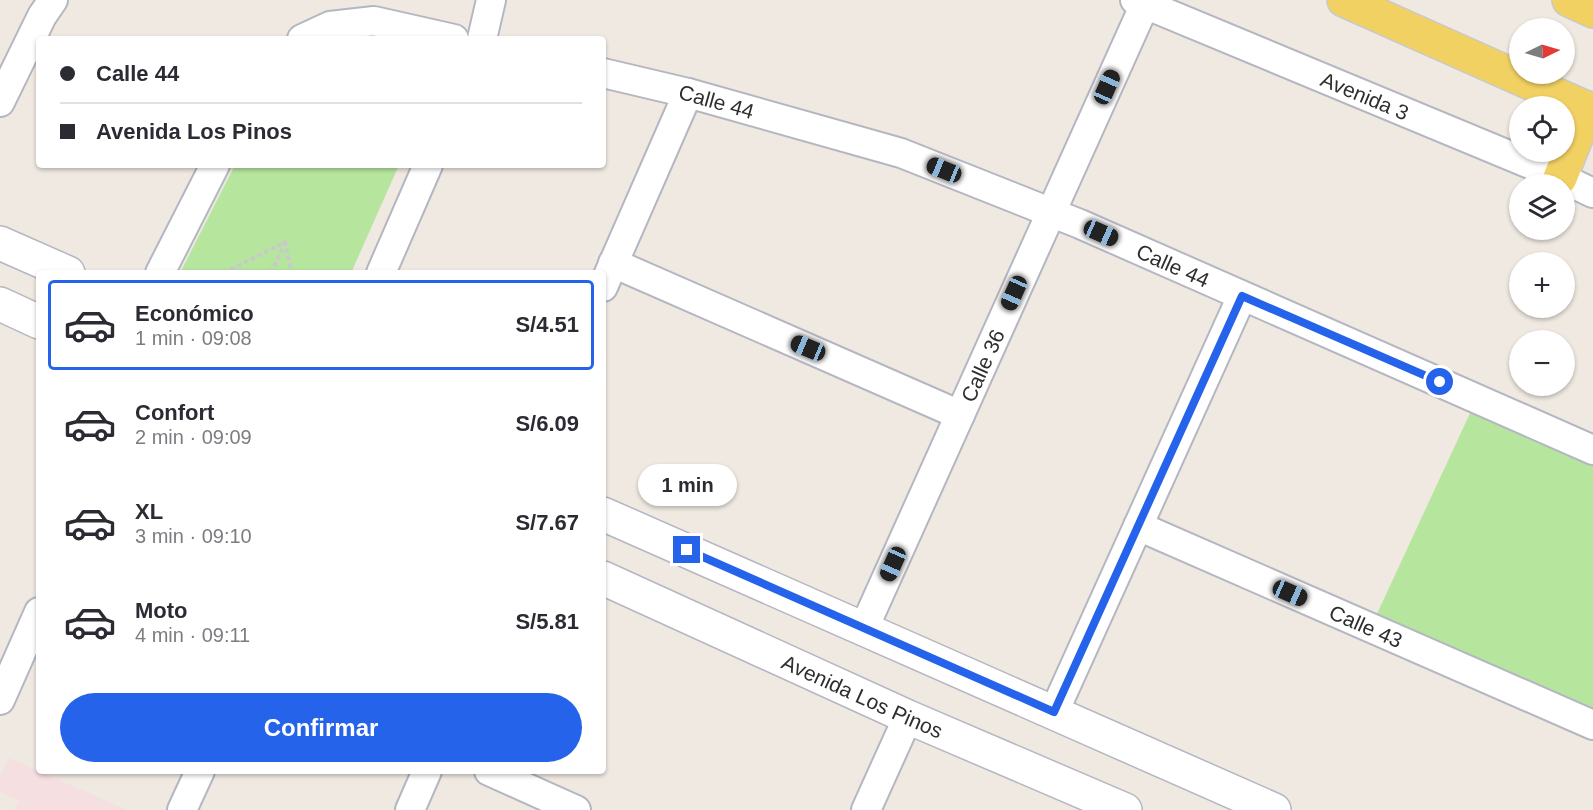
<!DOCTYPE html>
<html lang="es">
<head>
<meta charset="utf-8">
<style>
	body { margin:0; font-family:Helvetica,sans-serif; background:#f7f7f7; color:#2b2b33; height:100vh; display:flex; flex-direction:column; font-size:22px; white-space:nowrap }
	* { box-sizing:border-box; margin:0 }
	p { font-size:20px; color:#7c7c81 }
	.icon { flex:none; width:33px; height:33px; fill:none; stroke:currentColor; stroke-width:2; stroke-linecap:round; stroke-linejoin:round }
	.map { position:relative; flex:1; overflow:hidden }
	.drawer { position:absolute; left:36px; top:270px; width:570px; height:504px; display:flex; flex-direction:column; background:#fff; border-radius:6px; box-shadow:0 2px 4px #0004 }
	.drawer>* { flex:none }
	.top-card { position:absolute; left:36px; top:36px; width:570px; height:132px; border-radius:6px; box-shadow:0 2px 4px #0004; display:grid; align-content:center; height:132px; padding:0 24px; background:#fff }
	.needle { width:39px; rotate:85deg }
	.fabs { position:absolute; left:1509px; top:18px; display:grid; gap:12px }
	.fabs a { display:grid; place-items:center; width:66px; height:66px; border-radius:50%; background:#fff; box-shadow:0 2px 4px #0004; font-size:30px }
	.end { position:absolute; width:27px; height:27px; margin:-14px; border:8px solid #2563eb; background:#fff; box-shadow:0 0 0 3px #fff }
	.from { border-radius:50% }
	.bubble { position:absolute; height:42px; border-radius:21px; background:#fff; box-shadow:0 2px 4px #0004; font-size:20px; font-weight:700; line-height:42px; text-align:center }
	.car { position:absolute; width:18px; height:36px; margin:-18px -9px; border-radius:8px; box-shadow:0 0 4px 2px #0007; background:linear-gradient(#222 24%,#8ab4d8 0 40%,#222 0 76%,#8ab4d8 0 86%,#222 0) }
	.top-card b { display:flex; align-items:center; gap:21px; height:57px; font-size:22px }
	.top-card b+b { border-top:2px solid #e1e1e2 }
	.top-card i { width:15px; height:15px; background:#2b2b33 }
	ul { padding:10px 0 0; list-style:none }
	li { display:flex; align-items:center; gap:18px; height:90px; margin:0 12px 9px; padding:0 12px; border:3px solid transparent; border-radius:6px }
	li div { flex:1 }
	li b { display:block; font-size:22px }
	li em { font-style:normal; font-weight:700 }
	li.on { border-color:#2563eb }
	li>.icon { width:54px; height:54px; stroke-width:1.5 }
	.primary-button { display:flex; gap:12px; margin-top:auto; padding:12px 24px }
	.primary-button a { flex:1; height:69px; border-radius:36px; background:#2563eb; color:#fff; font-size:24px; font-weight:700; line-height:69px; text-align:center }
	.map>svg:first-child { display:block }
</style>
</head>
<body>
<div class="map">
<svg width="1593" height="810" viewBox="0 0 1593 810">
	<rect width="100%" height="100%" fill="#efe9e1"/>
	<polygon fill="#f5dfe0" points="9,758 127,810 14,810 19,800 0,792 0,777"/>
	<g fill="#b6e59e">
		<polygon points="235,165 399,165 351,273 180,273"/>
		<polygon points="1472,409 1593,463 1593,713 1376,616"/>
	</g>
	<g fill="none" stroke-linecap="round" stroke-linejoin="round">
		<defs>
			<g id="minor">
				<path id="s1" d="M1135,0L1549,172L1593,193"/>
				<polyline points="302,39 330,26 374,21 454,39"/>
				<polyline points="482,39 491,0"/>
				<path id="s2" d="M603,73L688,93L901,153L1080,224L1593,450"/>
				<polyline points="0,102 42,16 53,0"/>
				<polyline points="613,263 960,415"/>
				<polyline points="160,273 215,165"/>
				<polyline points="381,273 428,165"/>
				<polyline points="603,287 688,93"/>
				<path id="s3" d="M1138,526L1593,725"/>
				<path id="s4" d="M864,628L1145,4"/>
				<polyline points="0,700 39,612"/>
				<polyline points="1054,712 1242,296"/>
				<polyline points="489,771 576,810"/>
				<polyline points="182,810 200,771"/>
				<polyline points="410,810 427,771"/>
				<polyline points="866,810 908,717"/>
			</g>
			<g id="tertiary">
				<polyline points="0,243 68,273"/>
				<polyline points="0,304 39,322"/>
				<polyline points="603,514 1274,810"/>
				<path id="s5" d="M603,578L908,717L1125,810"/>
			</g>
			<g id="primary">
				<polyline points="1344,0 1593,111"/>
				<polyline points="1569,0 1593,11"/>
				<polyline points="1560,178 1588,108"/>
			</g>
		</defs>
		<use href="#minor" stroke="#b4b7c1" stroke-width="32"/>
		<use href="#tertiary" stroke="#b4b7c1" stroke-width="36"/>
		<use href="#primary" stroke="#c9c9c9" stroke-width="36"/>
		<g stroke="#c9c9c9" stroke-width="4" stroke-dasharray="4.5 3" stroke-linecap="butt">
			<polyline points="224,273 285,242 292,273"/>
			<polyline points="271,273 285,243"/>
		</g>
		<use href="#minor" stroke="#fff" stroke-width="28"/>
		<use href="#tertiary" stroke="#fff" stroke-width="33"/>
		<use href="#primary" stroke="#f2d163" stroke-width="33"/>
	</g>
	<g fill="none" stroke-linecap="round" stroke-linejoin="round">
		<polyline stroke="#2563eb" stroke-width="8" points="687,550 1054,712 1242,296 1440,382"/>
	</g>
	<g text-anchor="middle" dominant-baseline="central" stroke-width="4.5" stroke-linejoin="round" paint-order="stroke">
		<g font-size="21" fill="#2e2e2e" stroke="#fff">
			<text stroke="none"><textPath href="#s1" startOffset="249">Avenida 3</textPath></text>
			<text stroke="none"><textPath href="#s2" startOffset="117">Calle 44</textPath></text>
			<text stroke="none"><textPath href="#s2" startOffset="603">Calle 44</textPath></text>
			<text stroke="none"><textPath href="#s4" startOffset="288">Calle 36</textPath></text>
			<text stroke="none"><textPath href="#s3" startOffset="249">Calle 43</textPath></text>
			<text stroke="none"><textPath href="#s5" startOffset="285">Avenida Los Pinos</textPath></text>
		</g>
	</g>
</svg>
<div class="fabs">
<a><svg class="needle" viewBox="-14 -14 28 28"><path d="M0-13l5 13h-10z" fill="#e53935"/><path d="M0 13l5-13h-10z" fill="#7c7c81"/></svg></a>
<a><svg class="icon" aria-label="locate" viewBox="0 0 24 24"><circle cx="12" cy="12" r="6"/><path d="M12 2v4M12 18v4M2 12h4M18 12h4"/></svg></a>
<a><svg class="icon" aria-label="layers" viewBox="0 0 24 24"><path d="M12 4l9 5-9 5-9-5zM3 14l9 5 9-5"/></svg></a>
<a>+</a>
<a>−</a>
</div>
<i class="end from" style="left:1440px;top:382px"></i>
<i class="end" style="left:687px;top:550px"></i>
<div class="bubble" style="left:638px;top:464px;width:99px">1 min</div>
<i class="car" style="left:1107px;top:87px;rotate:24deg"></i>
<i class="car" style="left:944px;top:170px;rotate:292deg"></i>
<i class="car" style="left:1101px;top:233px;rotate:114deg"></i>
<i class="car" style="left:1014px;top:293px;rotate:204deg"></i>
<i class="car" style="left:808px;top:348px;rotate:293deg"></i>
<i class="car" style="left:893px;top:564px;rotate:204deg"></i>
<i class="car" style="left:1290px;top:593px;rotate:114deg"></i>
<div class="top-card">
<b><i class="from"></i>Calle 44</b>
<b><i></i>Avenida Los Pinos</b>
</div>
<section class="drawer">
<ul>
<li class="on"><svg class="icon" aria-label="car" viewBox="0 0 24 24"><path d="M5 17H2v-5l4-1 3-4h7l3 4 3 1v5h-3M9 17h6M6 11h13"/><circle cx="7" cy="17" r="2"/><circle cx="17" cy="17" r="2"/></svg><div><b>Económico</b><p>1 min · 09:08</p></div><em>S/4.51</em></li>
<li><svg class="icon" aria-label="car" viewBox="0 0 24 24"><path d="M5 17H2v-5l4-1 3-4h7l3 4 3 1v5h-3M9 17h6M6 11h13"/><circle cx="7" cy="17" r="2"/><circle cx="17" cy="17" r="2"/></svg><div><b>Confort</b><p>2 min · 09:09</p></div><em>S/6.09</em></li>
<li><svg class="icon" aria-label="car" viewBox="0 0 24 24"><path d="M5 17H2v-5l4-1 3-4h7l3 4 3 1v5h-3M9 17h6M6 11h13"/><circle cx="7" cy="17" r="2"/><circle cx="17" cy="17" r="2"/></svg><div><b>XL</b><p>3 min · 09:10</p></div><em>S/7.67</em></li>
<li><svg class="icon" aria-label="car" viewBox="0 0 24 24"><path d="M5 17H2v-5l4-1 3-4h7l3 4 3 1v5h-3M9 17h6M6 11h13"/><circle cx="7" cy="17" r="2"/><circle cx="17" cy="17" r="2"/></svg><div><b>Moto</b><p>4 min · 09:11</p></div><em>S/5.81</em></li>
</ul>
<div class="primary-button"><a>Confirmar</a></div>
</section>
</div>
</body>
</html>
